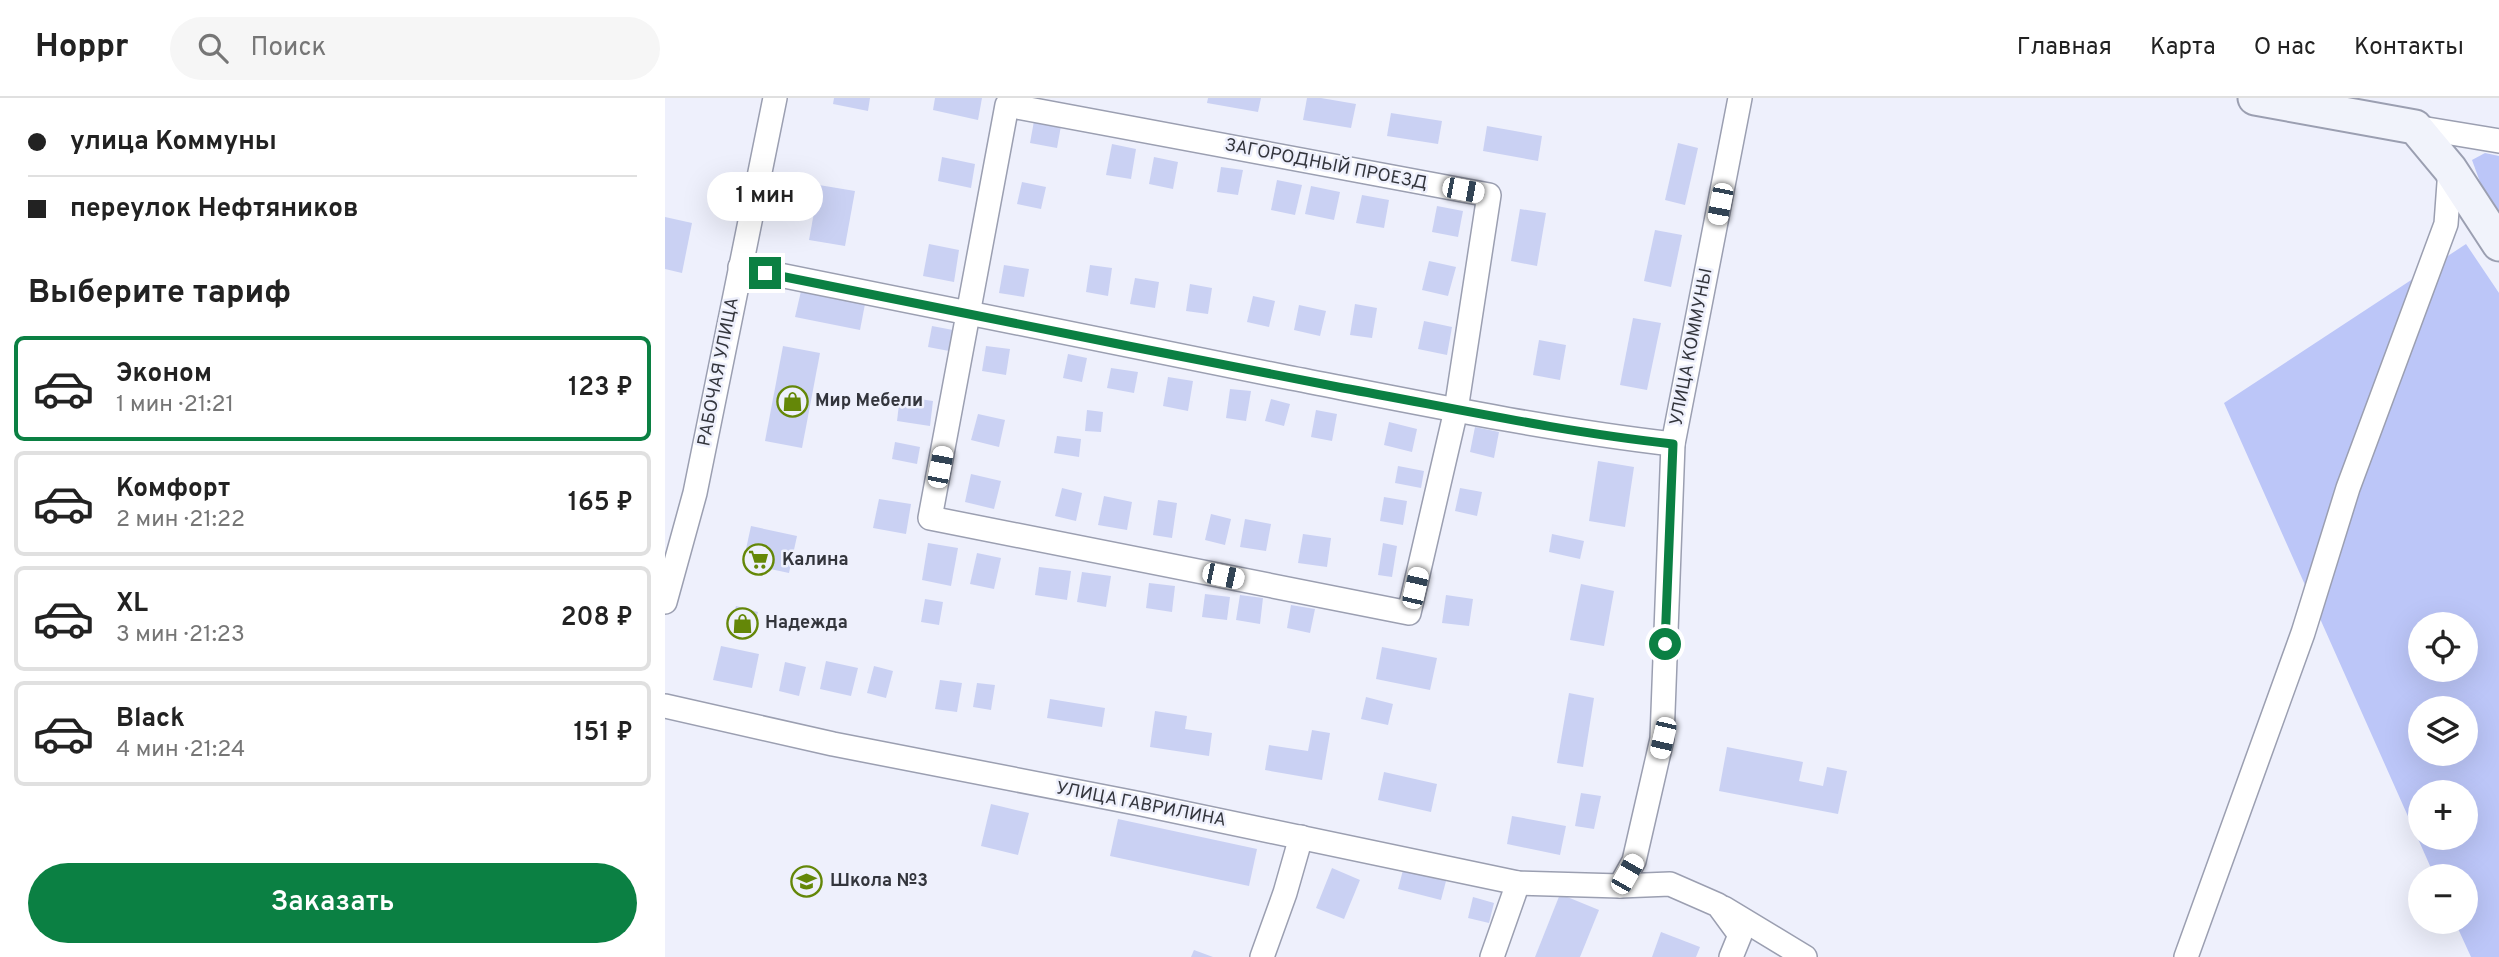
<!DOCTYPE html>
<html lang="ru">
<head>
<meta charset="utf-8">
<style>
	body { margin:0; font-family:Overpass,sans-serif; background:#f6f6f6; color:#222; height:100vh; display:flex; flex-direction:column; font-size:26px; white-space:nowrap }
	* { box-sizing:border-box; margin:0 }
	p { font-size:23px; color:#767676 }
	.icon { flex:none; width:38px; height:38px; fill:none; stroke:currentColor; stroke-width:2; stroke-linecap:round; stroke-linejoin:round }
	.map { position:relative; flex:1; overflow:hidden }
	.panel { display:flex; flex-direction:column; background:#fff; width:665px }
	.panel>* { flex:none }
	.banner { display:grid; align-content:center; height:154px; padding:0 28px; background:#fff }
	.controls { position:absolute; left:1743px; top:514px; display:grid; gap:14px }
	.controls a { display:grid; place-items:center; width:70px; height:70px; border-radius:50%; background:#fff; box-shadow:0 7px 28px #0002; font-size:35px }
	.end { position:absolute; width:32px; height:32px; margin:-16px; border:9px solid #0b8043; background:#fff; box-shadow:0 0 0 4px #fff }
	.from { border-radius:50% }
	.bubble { position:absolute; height:49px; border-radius:24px; background:#fff; box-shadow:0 7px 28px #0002; font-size:23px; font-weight:600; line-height:49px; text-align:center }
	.car { position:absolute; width:21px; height:42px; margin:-21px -10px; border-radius:9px; box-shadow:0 0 5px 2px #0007; background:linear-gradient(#fff 24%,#345 0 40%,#fff 0 76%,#345 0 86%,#fff 0) }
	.banner b { display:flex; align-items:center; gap:24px; height:66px; font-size:26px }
	.banner b+b { border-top:2px solid #e0e0e0 }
	.banner i { width:18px; height:18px; background:#222 }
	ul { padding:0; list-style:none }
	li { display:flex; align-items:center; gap:21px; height:105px; margin:0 14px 10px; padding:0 14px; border:4px solid #e0e0e0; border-radius:10px }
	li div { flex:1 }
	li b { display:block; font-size:26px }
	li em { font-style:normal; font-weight:600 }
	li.current { border-color:#0b8043 }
	li>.icon { width:63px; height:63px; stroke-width:1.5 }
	h2 { padding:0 28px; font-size:32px; line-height:84px }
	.action { display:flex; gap:14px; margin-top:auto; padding:14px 28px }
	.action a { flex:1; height:80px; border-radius:42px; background:#0b8043; color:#fff; font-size:28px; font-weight:600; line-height:80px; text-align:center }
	header { display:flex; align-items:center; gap:42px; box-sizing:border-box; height:98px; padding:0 35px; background:#fff; border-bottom:2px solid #e0e0e0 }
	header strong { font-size:33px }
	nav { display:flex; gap:38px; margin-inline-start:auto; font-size:24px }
	.search { width:490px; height:63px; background:#f6f6f6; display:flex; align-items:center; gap:18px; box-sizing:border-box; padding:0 24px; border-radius:38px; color:#767676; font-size:26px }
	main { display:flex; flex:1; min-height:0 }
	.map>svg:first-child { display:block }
</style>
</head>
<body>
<header>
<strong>Hoppr</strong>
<div class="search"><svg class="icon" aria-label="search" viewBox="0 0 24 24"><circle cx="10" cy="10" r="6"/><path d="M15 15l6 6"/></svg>Поиск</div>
<nav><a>Главная</a><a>Карта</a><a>О нас</a><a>Контакты</a></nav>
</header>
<main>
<section class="panel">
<div class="banner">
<b><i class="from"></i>улица Коммуны</b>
<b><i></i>переулок Нефтяников</b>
</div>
<h2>Выберите тариф</h2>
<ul>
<li class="current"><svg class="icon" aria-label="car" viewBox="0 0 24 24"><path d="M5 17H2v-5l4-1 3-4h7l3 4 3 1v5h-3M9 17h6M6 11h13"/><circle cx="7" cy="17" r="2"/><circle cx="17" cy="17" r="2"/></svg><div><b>Эконом</b><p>1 мин · 21:21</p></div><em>123 ₽</em></li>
<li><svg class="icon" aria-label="car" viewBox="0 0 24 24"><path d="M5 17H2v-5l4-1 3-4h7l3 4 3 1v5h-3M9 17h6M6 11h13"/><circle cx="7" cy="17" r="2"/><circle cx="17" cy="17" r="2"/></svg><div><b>Комфорт</b><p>2 мин · 21:22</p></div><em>165 ₽</em></li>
<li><svg class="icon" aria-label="car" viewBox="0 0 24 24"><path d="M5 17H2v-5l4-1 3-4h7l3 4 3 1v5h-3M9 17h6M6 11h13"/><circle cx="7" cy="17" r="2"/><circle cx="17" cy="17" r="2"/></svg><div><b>XL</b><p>3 мин · 21:23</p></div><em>208 ₽</em></li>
<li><svg class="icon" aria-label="car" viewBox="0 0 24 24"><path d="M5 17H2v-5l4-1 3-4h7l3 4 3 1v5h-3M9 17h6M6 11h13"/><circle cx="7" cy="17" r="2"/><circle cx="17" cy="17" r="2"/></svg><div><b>Black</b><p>4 мин · 21:24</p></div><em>151 ₽</em></li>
</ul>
<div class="action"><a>Заказать</a></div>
</section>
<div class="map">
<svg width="1834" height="859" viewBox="0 0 1834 859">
	<rect width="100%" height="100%" fill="#eef0fc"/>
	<g fill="#bcc6f8" fill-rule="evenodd">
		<polygon points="1820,55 1834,58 1834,113 1815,84 1807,62"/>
		<path d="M1801,146L1834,195V859H1806L1790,824H1801V779H1770L1559,305ZM1755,527H1801V572H1755ZM1755,611H1801V656H1755ZM1755,695H1801V740H1755Z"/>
	</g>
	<g fill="#cad1f3">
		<polygon points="169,0 205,0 203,13 168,6"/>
		<polygon points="270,0 317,0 313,22 268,12"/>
		<polygon points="543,0 596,0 593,14 542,5"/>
		<polygon points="642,0 656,0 691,6 686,30 638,22"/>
		<polygon points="726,15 777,23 773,46 722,38"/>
		<polygon points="369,23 396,28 392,50 365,45"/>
		<polygon points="822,28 877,38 873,63 818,53"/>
		<polygon points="1013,45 1033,50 1020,107 1000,102"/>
		<polygon points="447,46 471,51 466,81 441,77"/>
		<polygon points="277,59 310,66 306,90 273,83"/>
		<polygon points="489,59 513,64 508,91 484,86"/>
		<polygon points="556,69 578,72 573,97 552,94"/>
		<polygon points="612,82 637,87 630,117 606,112"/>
		<polygon points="357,84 381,89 376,111 352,106"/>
		<polygon points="154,87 190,93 180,148 144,142"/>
		<polygon points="646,88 675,94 669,122 640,116"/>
		<polygon points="697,97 724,102 719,130 691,125"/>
		<polygon points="772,108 798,113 793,139 767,134"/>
		<polygon points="855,111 881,115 872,168 846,163"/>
		<polygon points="0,119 27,125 17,175 0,171"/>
		<polygon points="990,132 1017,137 1006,189 979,183"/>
		<polygon points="264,146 294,152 289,184 258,178"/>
		<polygon points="764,163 791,169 783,198 757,192"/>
		<polygon points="339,167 364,171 359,199 334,195"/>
		<polygon points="425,167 447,170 443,198 421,194"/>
		<polygon points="470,180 494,184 490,210 465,206"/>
		<polygon points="525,186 547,190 543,216 521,213"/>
		<polygon points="136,193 200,206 195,232 130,219"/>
		<polygon points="588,198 610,203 604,229 582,224"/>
		<polygon points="690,206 712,210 707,240 685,237"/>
		<polygon points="634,207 661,213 655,238 629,232"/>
		<polygon points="968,220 996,225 982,292 955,287"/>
		<polygon points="759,223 787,229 782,257 753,251"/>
		<polygon points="267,228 288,232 284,253 263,249"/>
		<polygon points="874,242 901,247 895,282 868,277"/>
		<polygon points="118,248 155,255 137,350 100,343"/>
		<polygon points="321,248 345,251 341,277 317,273"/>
		<polygon points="403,256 422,260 417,284 398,280"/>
		<polygon points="446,270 473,274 469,295 442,290"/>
		<polygon points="503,279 528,283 523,313 498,308"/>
		<polygon points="565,291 586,293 581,323 561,320"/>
		<polygon points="235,298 268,303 265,328 232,323"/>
		<polygon points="606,301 625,306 619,328 600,323"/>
		<polygon points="422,312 438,314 436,334 420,333"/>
		<polygon points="651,312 672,316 667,343 646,339"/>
		<polygon points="313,316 340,322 334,349 306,342"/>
		<polygon points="724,324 752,331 747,354 719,347"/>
		<polygon points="810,329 834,334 829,360 805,354"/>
		<polygon points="392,338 416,341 414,359 389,355"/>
		<polygon points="230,344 255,349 252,366 227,361"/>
		<polygon points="933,363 969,369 960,429 924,423"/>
		<polygon points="733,368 759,373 756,390 730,385"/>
		<polygon points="306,376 336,383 329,411 300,404"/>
		<polygon points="397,390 417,395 411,423 390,418"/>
		<polygon points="795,390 817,394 812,418 790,413"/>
		<polygon points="439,398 467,404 462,432 433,427"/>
		<polygon points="719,399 742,403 738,427 715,423"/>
		<polygon points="214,401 246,406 241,436 208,430"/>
		<polygon points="493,402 512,405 507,440 488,437"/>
		<polygon points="546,416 566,421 560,447 540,442"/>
		<polygon points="580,421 606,426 601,453 575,449"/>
		<polygon points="86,428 132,438 124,475 78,465"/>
		<polygon points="638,436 666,440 662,469 633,465"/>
		<polygon points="887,436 919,443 915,461 884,454"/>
		<polygon points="263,445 293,450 286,488 257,482"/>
		<polygon points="718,445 732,448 727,479 713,477"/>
		<polygon points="312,455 336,460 329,491 305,486"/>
		<polygon points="374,469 406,473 402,502 370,497"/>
		<polygon points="417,474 446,478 441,509 412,504"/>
		<polygon points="484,485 510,488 507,514 481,510"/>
		<polygon points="916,486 949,493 939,548 905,542"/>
		<polygon points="540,496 565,499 562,522 537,519"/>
		<polygon points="575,497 598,500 595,526 571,522"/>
		<polygon points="781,497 808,501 804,528 777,525"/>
		<polygon points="260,501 278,504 274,527 256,524"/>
		<polygon points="626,507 650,511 645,535 622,530"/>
		<polygon points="71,508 93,514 86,540 64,534"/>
		<polygon points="56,548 94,556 87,590 48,582"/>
		<polygon points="717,549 772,560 765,592 711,581"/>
		<polygon points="161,563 193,570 186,598 155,591"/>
		<polygon points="120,564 141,569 134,598 114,593"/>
		<polygon points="209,568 228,573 221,600 202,595"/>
		<polygon points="275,582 297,585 292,614 270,611"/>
		<polygon points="312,585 330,587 326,612 308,609"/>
		<polygon points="904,595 929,600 918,669 892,665"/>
		<polygon points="701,599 728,606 723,627 696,621"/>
		<polygon points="385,601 440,610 437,629 382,620"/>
		<polygon points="490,613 522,618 520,631 547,635 544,658 485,649"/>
		<polygon points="647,632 665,635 657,682 600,672 604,647 643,653"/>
		<polygon points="1062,649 1138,664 1134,683 1158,688 1162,669 1182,673 1173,716 1054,693"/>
		<polygon points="719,674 772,686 766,714 713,702"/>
		<polygon points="916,695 936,698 929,731 910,728"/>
		<polygon points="326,706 364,715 353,757 316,748"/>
		<polygon points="847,718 901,728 895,757 842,746"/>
		<polygon points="453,721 592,751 584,788 445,758"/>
		<polygon points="667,770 695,782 679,821 651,810"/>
		<polygon points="738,772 781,783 776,802 733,791"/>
		<polygon points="895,796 934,812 915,859 870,859"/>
		<polygon points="808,799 829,805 824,825 803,820"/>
		<polygon points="996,834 1035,849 1031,859 987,859"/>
		<polygon points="529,852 548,859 526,859"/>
	</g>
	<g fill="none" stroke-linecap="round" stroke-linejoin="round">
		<defs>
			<g id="street">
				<polygon points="342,7 824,97 791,312 744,515 265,420"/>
				<polyline points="1750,29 1834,43"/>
				<path d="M75,169C257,207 439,243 621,279C750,304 878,331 1008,346"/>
				<polyline points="0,504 30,395 110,0"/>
				<polyline points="0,608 168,646 476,706 853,785 955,788 1005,786 1053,807 1075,837 1066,859"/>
				<polyline points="955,788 969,763 997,641 1008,346 1075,0"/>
				<polyline points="1059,810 1140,859"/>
				<polyline points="597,859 620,795 636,739"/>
				<polyline points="827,859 853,785"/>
				<polyline points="1521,859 1638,535 1683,390 1781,126 1785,71"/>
			</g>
			<polyline id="secondary" points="1590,0 1750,29 1785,71 1834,146"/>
		</defs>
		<use href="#street" stroke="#9b9fb1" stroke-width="26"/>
		<use href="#secondary" stroke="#9b9fb1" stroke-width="37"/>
		<use href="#street" stroke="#fff" stroke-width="23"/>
		<use href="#secondary" stroke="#f1f3fb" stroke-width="33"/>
	</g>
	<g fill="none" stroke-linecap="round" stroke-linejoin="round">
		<path stroke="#0b8043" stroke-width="9" d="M100,175C293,214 485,253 678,290C788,310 897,334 1008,346L1000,546"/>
	</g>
	<defs>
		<symbol id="shop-ring" viewBox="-11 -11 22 22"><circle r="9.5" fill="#eef0fc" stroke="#648708" stroke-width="1.5"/><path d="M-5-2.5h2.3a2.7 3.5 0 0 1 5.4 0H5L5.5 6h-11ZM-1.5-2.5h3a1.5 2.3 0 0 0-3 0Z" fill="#648708"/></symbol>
		<symbol id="supermarket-ring" viewBox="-11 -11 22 22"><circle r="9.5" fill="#eef0fc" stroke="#648708" stroke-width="1.5"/><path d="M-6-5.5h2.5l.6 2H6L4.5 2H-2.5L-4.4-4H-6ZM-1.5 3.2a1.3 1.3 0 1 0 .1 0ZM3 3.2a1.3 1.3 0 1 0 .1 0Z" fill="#648708"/></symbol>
		<symbol id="school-ring" viewBox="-11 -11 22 22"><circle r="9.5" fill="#eef0fc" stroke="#648708" stroke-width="1.5"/><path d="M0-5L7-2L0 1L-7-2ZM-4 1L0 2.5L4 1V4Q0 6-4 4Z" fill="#648708"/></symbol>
	</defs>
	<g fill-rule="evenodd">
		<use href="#shop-ring" x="110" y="286" width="35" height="35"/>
		<use href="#supermarket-ring" x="76" y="444" width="35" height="35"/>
		<use href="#shop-ring" x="60" y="508" width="35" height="35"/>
		<use href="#school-ring" x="124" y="766" width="35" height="35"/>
	</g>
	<g text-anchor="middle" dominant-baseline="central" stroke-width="5" stroke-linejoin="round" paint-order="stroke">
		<g font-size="18" fill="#33353c" stroke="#eef0fc">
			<text transform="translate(661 67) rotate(11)">ЗАГОРОДНЫЙ ПРОЕЗД</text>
			<text transform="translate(1027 249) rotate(-79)">УЛИЦА КОММУНЫ</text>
			<text transform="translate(54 274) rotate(-79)">РАБОЧАЯ УЛИЦА</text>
			<text transform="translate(476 707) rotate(11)">УЛИЦА ГАВРИЛИНА</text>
		</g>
		<g font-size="18" font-weight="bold" fill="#33353c" stroke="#eef0fc" text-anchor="start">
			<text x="150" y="303">Мир Мебели</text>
			<text x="117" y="462">Калина</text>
			<text x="100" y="525">Надежда</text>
			<text x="165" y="783">Школа №3</text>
		</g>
	</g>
</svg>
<div class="controls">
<a><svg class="icon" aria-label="locate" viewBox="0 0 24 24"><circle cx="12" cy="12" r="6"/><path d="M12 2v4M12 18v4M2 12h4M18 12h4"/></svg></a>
<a><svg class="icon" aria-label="layers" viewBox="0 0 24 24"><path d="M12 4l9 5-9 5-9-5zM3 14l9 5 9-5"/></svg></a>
<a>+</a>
<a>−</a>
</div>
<i class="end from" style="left:1000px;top:546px"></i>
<i class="end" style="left:100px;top:175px"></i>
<div class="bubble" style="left:42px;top:74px;width:116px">1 мин</div>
<i class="car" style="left:798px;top:92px;rotate:101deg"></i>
<i class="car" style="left:1055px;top:106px;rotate:191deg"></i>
<i class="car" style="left:275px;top:369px;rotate:11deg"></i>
<i class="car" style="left:558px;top:478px;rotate:102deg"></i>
<i class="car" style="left:750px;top:490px;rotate:13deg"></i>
<i class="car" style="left:998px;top:640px;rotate:193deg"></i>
<i class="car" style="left:962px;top:776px;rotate:30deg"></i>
</div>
</main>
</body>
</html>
